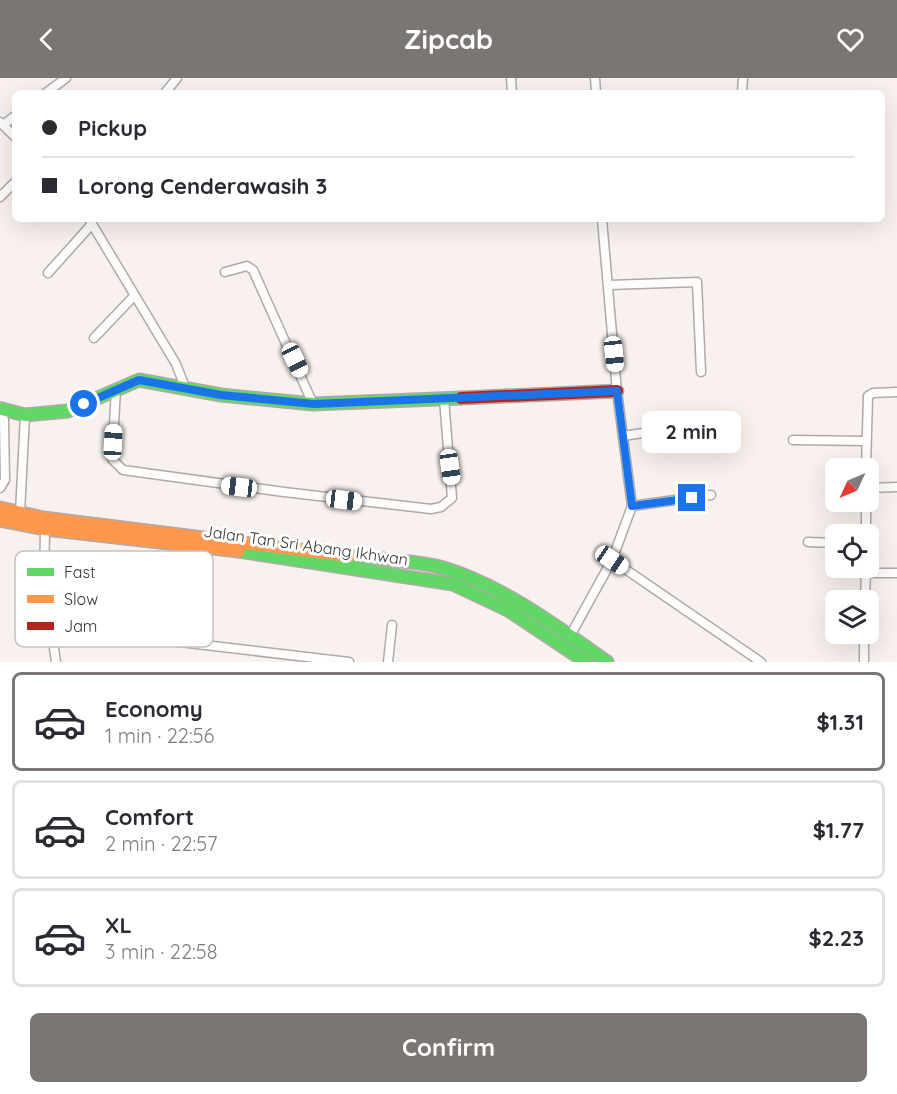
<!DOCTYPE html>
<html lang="en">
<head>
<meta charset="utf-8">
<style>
	body { margin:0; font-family:Quicksand,sans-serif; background:#f7f7f7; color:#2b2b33; height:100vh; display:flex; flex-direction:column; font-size:22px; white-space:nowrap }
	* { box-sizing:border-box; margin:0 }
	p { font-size:20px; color:#7c7c81 }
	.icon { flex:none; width:33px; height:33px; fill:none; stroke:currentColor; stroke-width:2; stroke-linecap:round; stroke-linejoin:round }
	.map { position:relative; height:584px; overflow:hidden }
	.sheet { display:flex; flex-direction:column; background:#fff; flex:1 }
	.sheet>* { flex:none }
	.top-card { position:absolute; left:12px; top:12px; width:873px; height:132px; border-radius:9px; box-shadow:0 6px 24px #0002; display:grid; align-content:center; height:132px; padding:0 30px; background:#fff }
	.needle { width:39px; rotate:226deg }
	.fabs { position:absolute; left:825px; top:380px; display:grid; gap:12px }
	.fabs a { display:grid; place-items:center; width:54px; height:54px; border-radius:9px; background:#fff; box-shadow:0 6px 24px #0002; font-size:30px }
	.end { position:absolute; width:27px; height:27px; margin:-14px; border:8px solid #1a73e8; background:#fff; box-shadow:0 0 0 3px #fff }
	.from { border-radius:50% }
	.bubble { position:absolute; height:42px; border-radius:9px; background:#fff; box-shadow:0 6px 24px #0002; font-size:20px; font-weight:700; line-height:42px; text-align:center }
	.car { position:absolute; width:18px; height:36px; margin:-18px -9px; border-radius:8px; box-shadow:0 0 4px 2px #0007; background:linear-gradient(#fff 24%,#345 0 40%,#fff 0 76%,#345 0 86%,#fff 0) }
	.top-card b { display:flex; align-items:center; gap:21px; height:57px; font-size:22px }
	.top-card b+b { border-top:2px solid #e1e1e2 }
	.top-card i { width:15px; height:15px; background:#2b2b33 }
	ul { padding:10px 0 0; list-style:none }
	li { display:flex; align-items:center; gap:18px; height:99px; margin:0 12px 9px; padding:0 18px; border:3px solid #e1e1e2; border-radius:9px }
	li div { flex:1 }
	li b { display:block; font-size:22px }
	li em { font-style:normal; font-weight:700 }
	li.selected { border-color:#7b7673 }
	li>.icon { width:54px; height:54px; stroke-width:1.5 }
	.action { display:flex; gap:12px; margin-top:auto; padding:12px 30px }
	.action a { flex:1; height:69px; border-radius:9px; background:#7b7673; color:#fff; font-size:24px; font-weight:700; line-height:69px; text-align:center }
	header { display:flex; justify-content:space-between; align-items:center; height:78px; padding:0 30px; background:#7b7673; color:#fff; font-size:27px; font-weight:700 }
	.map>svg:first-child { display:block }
</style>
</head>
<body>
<header><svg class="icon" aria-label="back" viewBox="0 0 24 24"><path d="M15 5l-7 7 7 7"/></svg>Zipcab<svg class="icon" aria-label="heart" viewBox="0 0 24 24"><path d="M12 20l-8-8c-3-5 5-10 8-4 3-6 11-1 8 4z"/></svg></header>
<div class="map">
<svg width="897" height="584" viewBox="0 0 897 584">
	<rect width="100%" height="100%" fill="#f8f1ed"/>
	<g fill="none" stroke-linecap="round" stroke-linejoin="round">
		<defs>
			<g id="street">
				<polyline points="511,0 512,15"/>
				<polyline points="595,0 596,15"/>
				<polyline points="46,15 66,0"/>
				<polyline points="165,15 177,0"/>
				<polyline points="742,15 743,0"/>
				<polyline points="0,44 15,59"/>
				<polyline points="3,47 15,38"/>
				<polyline points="0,119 15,104"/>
				<polyline points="89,141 176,286 185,309"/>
				<polyline points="225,194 247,188 253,192 313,326"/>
				<polyline points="48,195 92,146"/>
				<polyline points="609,207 697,204 701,294"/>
				<polyline points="94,260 134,218"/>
				<polyline points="116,311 112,381 123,392 284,414 431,431 441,429 452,420 444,321"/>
				<polyline points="623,358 696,347"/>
				<polyline points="793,362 865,363"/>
				<polyline points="866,390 868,318 873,315 897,314"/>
				<polyline points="0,410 5,402 4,342 1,329"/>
				<polyline points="868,410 897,409"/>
				<polyline points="632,428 711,417"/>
				<polyline points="20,435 25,337"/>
				<polyline points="45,451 44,505 51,549 349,584"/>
				<polyline points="866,456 866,423"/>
				<polyline points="808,464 836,465"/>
				<polyline points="612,482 761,584"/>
				<polyline points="866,495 897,495"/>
				<polyline points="865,522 866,489"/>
				<polyline points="51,549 56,584"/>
				<polyline points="570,558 612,482 632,428 617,313 602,141"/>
				<polyline points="388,584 392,547"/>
				<polyline points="864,584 864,555"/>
			</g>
			<g id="fast">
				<polyline points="2,331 25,337 68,333 139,302 221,317 313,326 461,320"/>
				<polyline points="239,473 453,506 508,532 586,584"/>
				<path d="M349,478C378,481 411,482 440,489C500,506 556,548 607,584"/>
			</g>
			<g id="slow">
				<polyline points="0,430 43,440 349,478"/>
				<polyline points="0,442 45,451 239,473"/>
			</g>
			<polyline id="jam" points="461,320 617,313"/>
		</defs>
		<use href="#street" stroke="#afaaa7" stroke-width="11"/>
		<use href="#fast" stroke="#afaaa7" stroke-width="15"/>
		<use href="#slow" stroke="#afaaa7" stroke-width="15"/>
		<use href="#jam" stroke="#afaaa7" stroke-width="15"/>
		<use href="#street" stroke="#fefdfc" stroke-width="8"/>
		<use href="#fast" stroke="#63d668" stroke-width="12"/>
		<use href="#slow" stroke="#ff974d" stroke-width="12"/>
		<use href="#jam" stroke="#b3261e" stroke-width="12"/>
	</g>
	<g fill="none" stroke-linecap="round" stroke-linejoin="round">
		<polyline stroke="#1a73e8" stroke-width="8" points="84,326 139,302 221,317 314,326 617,313 632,428 692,420"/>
	</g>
	<g text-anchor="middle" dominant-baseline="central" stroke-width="6" stroke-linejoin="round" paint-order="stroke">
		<g font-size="16" fill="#383431" stroke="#fff">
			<text transform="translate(306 467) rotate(8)">Jalan Tan Sri Abang Ikhwan</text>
		</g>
	</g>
	<rect x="15" y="473" width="198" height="96" rx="9" fill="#fff" stroke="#c3c2c1" stroke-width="1.5"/>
	<rect x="27" y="490" width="27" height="8" fill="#63d668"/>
	<rect x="27" y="517" width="27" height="8" fill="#ff974d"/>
	<rect x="27" y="544" width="27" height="8" fill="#b3261e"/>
	<g font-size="16" fill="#383431">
		<text x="64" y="500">Fast</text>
		<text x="64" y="527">Slow</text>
		<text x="64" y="554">Jam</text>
	</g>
</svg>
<div class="fabs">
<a><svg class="needle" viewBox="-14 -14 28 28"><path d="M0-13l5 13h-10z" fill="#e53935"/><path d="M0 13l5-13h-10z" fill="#7c7c81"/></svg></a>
<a><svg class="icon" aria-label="locate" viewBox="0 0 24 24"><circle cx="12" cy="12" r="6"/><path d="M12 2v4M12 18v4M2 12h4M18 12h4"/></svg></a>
<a><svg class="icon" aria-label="layers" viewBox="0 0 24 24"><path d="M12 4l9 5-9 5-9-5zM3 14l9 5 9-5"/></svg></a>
</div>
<i class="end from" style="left:84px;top:326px"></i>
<i class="end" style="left:692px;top:420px"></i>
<div class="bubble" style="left:642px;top:333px;width:99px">2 min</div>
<i class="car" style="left:614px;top:276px;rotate:174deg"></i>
<i class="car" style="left:295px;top:282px;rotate:154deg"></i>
<i class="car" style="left:113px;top:364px;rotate:3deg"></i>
<i class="car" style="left:450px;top:389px;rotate:172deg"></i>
<i class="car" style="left:239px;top:409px;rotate:277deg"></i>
<i class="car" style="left:344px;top:422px;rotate:97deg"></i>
<i class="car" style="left:612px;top:482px;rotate:124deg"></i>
<div class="top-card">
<b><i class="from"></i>Pickup</b>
<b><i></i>Lorong Cenderawasih 3</b>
</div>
</div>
<section class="sheet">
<ul>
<li class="selected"><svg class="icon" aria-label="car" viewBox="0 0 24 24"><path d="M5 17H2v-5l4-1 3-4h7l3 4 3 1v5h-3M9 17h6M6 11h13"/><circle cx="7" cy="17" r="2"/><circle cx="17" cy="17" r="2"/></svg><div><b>Economy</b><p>1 min · 22:56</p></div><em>$1.31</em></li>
<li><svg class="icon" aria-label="car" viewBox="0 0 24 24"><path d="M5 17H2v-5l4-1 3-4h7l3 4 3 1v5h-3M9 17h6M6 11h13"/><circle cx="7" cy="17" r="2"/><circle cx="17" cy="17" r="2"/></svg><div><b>Comfort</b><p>2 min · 22:57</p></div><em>$1.77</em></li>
<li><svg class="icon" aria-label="car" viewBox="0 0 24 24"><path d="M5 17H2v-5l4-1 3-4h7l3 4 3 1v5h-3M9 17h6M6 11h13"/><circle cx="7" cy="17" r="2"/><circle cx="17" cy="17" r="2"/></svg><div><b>XL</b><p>3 min · 22:58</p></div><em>$2.23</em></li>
</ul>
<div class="action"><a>Confirm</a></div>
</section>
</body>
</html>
